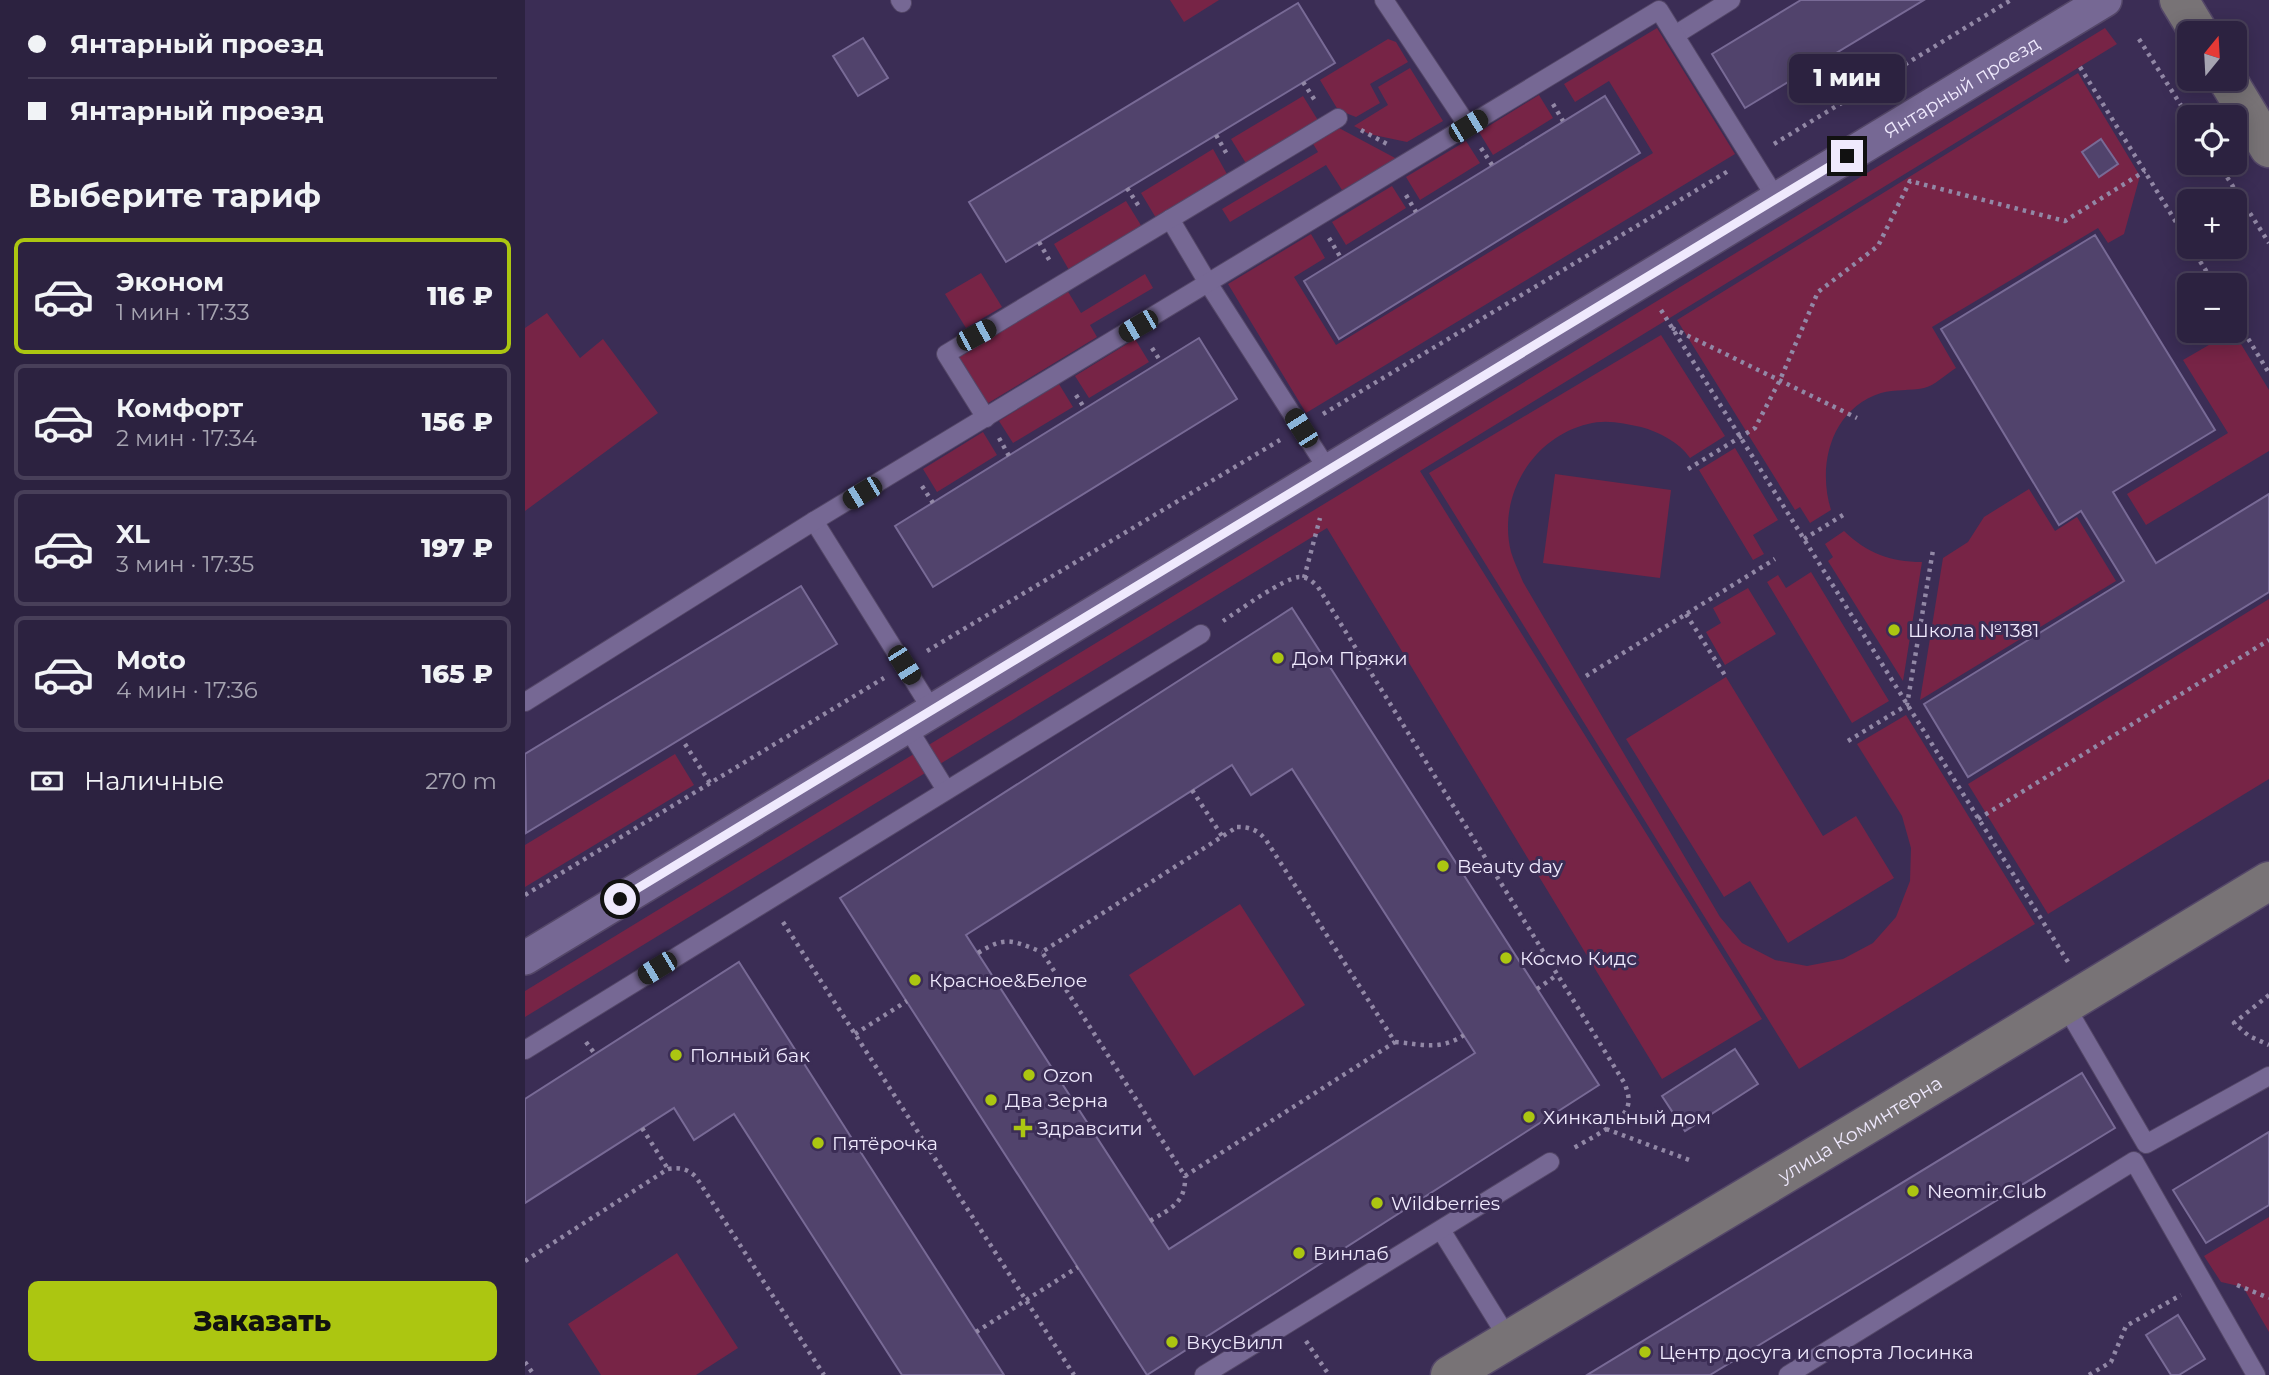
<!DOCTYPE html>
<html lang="ru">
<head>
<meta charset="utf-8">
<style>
	body { margin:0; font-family:Montserrat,sans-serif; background:#342a47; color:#f1f3f6; height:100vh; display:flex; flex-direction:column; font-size:26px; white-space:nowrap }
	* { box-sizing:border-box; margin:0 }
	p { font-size:23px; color:#a6a4b1 }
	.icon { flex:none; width:38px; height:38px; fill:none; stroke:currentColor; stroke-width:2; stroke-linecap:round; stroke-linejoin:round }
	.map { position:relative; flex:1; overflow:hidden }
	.drawer { display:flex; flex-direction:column; background:#2c2240; width:525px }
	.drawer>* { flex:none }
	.top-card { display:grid; align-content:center; height:154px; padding:0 28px; background:#2c2240 }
	.needle { width:46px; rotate:18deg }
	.controls { position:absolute; left:1652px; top:21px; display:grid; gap:14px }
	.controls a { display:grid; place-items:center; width:70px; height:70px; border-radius:10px; background:#2c2240; box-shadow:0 4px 18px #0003,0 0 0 2px #483f59; font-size:35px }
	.end { position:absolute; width:32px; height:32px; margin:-16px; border:9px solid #efe9fd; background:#111; box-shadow:0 0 0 4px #111 }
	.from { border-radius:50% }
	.bubble { position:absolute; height:49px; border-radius:10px; background:#2c2240; box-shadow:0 4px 18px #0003,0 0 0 2px #483f59; font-size:23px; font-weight:800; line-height:49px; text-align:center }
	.car { position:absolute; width:21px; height:42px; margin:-21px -10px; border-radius:9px; box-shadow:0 0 5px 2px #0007; background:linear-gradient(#222 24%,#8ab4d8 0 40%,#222 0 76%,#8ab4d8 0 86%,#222 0) }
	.top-card b { display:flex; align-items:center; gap:24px; height:66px; font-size:26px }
	.top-card b+b { border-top:2px solid #483f59 }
	.top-card i { width:18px; height:18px; background:#f1f3f6 }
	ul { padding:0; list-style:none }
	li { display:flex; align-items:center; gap:21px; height:116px; margin:0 14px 10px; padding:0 14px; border:4px solid #483f59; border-radius:10px }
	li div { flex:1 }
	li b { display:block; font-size:26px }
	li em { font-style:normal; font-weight:800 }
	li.selected { border-color:#acc611 }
	li>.icon { width:63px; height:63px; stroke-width:1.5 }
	h2 { padding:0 28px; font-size:32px; line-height:84px }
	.pay { display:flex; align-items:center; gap:18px; height:77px; padding:0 28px; font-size:26px }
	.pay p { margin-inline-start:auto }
	.button { display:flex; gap:14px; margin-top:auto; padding:14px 28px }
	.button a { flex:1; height:80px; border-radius:10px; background:#acc611; color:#111; font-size:28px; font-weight:800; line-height:80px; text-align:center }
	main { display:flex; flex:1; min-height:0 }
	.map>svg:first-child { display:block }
</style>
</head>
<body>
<main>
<section class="drawer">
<div class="top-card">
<b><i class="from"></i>Янтарный проезд</b>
<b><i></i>Янтарный проезд</b>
</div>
<h2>Выберите тариф</h2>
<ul>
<li class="selected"><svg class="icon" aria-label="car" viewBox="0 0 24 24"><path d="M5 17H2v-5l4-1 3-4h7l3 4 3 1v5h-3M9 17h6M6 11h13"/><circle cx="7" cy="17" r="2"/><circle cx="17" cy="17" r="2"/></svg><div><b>Эконом</b><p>1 мин · 17:33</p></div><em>116 ₽</em></li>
<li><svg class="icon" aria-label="car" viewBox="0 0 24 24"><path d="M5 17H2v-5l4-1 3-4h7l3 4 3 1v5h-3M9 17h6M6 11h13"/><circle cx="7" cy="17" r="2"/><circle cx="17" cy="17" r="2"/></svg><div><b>Комфорт</b><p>2 мин · 17:34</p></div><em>156 ₽</em></li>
<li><svg class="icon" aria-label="car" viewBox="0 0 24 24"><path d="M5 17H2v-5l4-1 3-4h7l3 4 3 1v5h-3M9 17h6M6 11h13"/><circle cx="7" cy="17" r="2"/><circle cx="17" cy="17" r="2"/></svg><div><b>XL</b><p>3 мин · 17:35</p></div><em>197 ₽</em></li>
<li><svg class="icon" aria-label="car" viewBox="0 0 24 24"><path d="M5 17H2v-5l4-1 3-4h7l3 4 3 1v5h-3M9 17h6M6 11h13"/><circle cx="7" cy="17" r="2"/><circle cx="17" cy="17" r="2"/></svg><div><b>Moto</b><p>4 мин · 17:36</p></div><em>165 ₽</em></li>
</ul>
<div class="pay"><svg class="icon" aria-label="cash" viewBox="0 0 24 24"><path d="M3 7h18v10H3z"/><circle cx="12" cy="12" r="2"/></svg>Наличные<p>270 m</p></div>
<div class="button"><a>Заказать</a></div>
</section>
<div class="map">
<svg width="1744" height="1375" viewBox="0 0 1744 1375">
	<rect width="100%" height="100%" fill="#3b2d55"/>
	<g fill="#772446">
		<polygon points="645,0 694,0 659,22"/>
		<polygon points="1132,28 1210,154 781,413 703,284 786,234 800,258 769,277 811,345 1128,153 1084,81 1050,102 1039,84"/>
		<polygon points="1580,28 1592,44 895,471 1237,1019 1137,1079 802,528 0,1017 0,991"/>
		<polygon points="863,39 871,42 883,62 845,84 855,103 831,117 813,110 795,80"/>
		<polygon points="885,68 918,121 882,142 844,134 829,126 863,105 853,87"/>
		<path d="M1553,73L1615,176L1599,234L1583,243L1573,228L1407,327L1431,368C1421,374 1409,386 1399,388C1385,391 1370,389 1356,393C1306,409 1292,465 1306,510L1285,523L1275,507L1270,510L1152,320Z"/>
		<polygon points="1014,95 1028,118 968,155 954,132"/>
		<polygon points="778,96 794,122 722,165 706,139"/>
		<polygon points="814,128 872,159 817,190 801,165 705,222 697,209 793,152 787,142"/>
		<polygon points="941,141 955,163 895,200 881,177"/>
		<polygon points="688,149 703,176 631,218 616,193"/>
		<polygon points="867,186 881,208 821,245 807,222"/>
		<polygon points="601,201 617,227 544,270 529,244"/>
		<polygon points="456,273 477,307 441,328 420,294"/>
		<polygon points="620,274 628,288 565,325 572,337 455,408 426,362 542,290 556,313"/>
		<polygon points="22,313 55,358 78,339 133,413 0,511 0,328"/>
		<polygon points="1708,331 1744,390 1744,451 1621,525 1602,494 1703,433 1658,360"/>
		<path d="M1136,335L1200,436L1165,458C1154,442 1134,432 1116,427C1099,423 1080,419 1063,424C1008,437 972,496 986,552C989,562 994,572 998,582L1195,917L1217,943L1250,960L1282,966L1318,959L1348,943L1371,917L1385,881L1386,848L1377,816L1332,744L1381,715L1510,924L1274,1069L904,473Z"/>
		<polygon points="610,339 624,362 564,398 550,376"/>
		<polygon points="534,384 548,407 488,443 474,421"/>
		<polygon points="458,432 472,455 412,492 398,469"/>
		<polygon points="1210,448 1253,520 1228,535 1239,554 1228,560 1174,470"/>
		<polygon points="1030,474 1146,490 1135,578 1018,563"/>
		<polygon points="1504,489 1530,531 1552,517 1591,581 1395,700 1418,558 1443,542 1459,517"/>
		<path d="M1319,531C1342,553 1365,562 1397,562L1378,681L1303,561L1308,557L1300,544Z"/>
		<polygon points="1286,572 1364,701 1327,723 1242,582 1253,575 1261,588"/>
		<polygon points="1223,588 1251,634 1200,665 1181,632 1196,623 1188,608"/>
		<polygon points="1744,599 1744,779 1523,914 1443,784"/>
		<polygon points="1201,677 1298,836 1331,816 1369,878 1263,943 1225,881 1199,897 1101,739"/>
		<polygon points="150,754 169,785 0,887 0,845"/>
		<polygon points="715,904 780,1005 669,1076 604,975"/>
		<polygon points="1744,1217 1744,1332 1718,1287 1696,1282 1679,1256"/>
		<polygon points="152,1253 213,1348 171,1375 76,1375 43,1324"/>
	</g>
	<g fill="#51436c" stroke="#786a96" stroke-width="2" fill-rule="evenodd">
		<polygon points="1276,0 1399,0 1220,108 1187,54"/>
		<polygon points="773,3 810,63 481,262 444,202"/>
		<polygon points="338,38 363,78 333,96 308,56"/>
		<polygon points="1080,96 1115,153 814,339 779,281"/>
		<polygon points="1576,139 1593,164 1574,177 1557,152"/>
		<polygon points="1570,235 1690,430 1588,492 1631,563 1744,494 1744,592 1443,777 1399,704 1599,581 1556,511 1534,525 1416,329"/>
		<polygon points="674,338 712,399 408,587 370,526"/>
		<polygon points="276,586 312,644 1,833 0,754"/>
		<path d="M767,608L1074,1085L622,1375L315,898ZM707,765L726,795L767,769L950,1053L644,1249L441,935Z"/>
		<polygon points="214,962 333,1148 479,1375 377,1375 209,1114 169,1140 149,1108 0,1203 0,1099"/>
		<polygon points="1210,1049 1233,1084 1160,1131 1137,1096"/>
		<polygon points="1557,1073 1590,1128 1384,1254 1185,1375 1062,1375"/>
		<polygon points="1744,1132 1744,1205 1681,1243 1648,1190"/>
		<polygon points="1653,1315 1680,1359 1654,1375 1646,1375 1621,1335"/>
	</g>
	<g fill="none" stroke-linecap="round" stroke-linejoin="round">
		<defs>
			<g id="lane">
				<polyline points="375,0 377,3"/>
				<polyline points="859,0 943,126"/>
				<polyline points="1150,35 1206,0"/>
				<polyline points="645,219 683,283 803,470"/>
				<polyline points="461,418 421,354 813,118"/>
				<polyline points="289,521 407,710"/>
				<polyline points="0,702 289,521 1134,10 1251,198"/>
				<polyline points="381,725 421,790"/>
				<polyline points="1540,1005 1621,1144 1744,1076"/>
				<polyline points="0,1050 676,634"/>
				<polyline points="916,1230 984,1340"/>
				<polyline points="679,1375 1025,1162"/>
				<polyline points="1263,1375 1609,1161 1731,1375"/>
			</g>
			<g id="street">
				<path id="s1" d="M0,958L1580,0"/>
			</g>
			<g id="secondary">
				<polyline points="1654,0 1674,33"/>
				<polyline points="1702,79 1744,148"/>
				<path id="s2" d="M925,1375L1350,1120L1744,881"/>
			</g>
		</defs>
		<use href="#lane" stroke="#544768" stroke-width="20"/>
		<use href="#street" stroke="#544768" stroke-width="36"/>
		<use href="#secondary" stroke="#544768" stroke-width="41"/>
		<g stroke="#9288a6" stroke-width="4.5" stroke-dasharray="3.5 5" stroke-linecap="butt">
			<polyline points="1614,39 1664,118"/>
			<polyline points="1555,67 1664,243"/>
			<polyline points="778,82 791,102"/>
			<polyline points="1028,104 1038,121"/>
			<polyline points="836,130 862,144"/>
			<polyline points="691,135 703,156"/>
			<polyline points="1249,144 1486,0"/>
			<polyline points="956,148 967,165"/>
			<polyline points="1693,163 1744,243"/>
			<polyline points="602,188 615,208"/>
			<polyline points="881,195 891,212"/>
			<polyline points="804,238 816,258"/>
			<polyline points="514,242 526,263"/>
			<polyline points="1666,247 1690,285"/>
			<polyline points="1136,310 1543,962"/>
			<polyline points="1710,317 1744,373"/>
			<polyline points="1147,328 1332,418"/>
			<polyline points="627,348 636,362"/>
			<polyline points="551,395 560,409"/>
			<polyline points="798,414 1205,170"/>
			<polyline points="474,438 484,456"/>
			<polyline points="1163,469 1230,428 1255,380 1293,292 1353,246 1385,181 1540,221 1620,171"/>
			<polyline points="397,486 408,503"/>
			<polyline points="1279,539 1318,515"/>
			<polyline points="779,578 795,518"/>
			<polyline points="1161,614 1201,677"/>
			<path d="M698,621C713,611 759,578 774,577C783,577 787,581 793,587L1100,1084C1102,1091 1105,1098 1103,1105C1099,1123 1062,1140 1047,1149"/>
			<polyline points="402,651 755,440"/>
			<polyline points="1061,676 1250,559"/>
			<polyline points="1323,741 1382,705 1408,550"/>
			<polyline points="160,744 185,783"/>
			<polyline points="667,790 697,836"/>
			<polyline points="1453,819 1744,640"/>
			<path d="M712,827C725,827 733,830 741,840L870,1042L660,1176L517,952Z"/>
			<polyline points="0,895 359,678"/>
			<polyline points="258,922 549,1375"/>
			<path d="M453,953C481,935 488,941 517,952"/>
			<polyline points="1012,989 1032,975"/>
			<polyline points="1744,995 1709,1023 1724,1036 1744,1045"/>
			<polyline points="330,1034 382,1001"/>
			<polyline points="61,1042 70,1054"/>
			<path d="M870,1042C897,1044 915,1051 939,1035"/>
			<polyline points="117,1128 143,1169"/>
			<polyline points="1081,1129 1167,1161"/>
			<path d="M625,1221C646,1208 661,1203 660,1176"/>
			<path d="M0,1261L143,1169C155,1167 163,1169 171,1177L299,1375"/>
			<polyline points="1712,1285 1744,1298"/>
			<polyline points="451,1332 553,1267"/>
			<polyline points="781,1341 804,1375"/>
			<polyline points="0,1362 9,1375"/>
			<polyline points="1564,1375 1586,1362 1601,1326 1656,1295"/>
		</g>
		<use href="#lane" stroke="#766894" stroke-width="18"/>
		<use href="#street" stroke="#766894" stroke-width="33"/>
		<use href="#secondary" stroke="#787376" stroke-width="38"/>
	</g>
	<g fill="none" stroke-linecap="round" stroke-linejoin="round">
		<polyline stroke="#efe9fd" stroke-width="9" points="95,899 1322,156"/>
	</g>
	<g fill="#acc611" stroke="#3b2d55" stroke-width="2.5">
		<circle cx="1369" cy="630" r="7"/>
		<circle cx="753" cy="658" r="7"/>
		<circle cx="918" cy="866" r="7"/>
		<circle cx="981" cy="958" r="7"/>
		<circle cx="390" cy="980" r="7"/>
		<circle cx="151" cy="1055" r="7"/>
		<circle cx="504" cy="1075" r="7"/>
		<circle cx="466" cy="1100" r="7"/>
		<circle cx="1004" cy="1117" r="7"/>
		<path d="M494.5 1117.5h7v7h7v7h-7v7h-7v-7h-7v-7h7z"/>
		<circle cx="293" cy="1143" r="7"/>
		<circle cx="1388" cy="1191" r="7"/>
		<circle cx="852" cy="1203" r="7"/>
		<circle cx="774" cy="1253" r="7"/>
		<circle cx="647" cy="1342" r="7"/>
		<circle cx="1120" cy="1352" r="7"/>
	</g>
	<g text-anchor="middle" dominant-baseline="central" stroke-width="6" stroke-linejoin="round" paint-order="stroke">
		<g font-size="19" fill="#efe9fd" stroke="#3b2d55">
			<text stroke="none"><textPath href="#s1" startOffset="1680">Янтарный проезд</textPath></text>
			<text stroke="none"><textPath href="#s2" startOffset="478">улица Коминтерна</textPath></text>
		</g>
		<g font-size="19" fill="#efe9fd" stroke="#3b2d55" text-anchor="start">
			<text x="1383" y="630">Школа №1381</text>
			<text x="767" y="658">Дом Пряжи</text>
			<text x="932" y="866">Beauty day</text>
			<text x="995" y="958">Космо Кидс</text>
			<text x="404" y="980">Красное&amp;Белое</text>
			<text x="165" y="1055">Полный бак</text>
			<text x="518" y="1075">Ozon</text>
			<text x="480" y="1100">Два Зерна</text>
			<text x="1018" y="1117">Хинкальный дом</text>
			<text x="512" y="1128">Здравсити</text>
			<text x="307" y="1143">Пятёрочка</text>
			<text x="1402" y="1191">Neomir.Club</text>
			<text x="866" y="1203">Wildberries</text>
			<text x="788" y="1253">Винлаб</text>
			<text x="661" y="1342">ВкусВилл</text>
			<text x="1134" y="1352">Центр досуга и спорта Лосинка</text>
		</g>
	</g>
</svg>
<div class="controls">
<a><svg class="needle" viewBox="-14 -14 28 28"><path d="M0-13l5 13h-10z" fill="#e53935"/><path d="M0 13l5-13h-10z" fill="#a6a4b1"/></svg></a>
<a><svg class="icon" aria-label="locate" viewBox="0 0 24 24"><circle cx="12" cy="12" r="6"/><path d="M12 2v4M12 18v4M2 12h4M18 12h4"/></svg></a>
<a>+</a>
<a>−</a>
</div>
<i class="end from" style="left:95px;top:899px"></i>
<i class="end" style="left:1322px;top:156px"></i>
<div class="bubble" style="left:1264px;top:54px;width:116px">1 мин</div>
<i class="car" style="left:943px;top:126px;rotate:59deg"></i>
<i class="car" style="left:613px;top:326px;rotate:240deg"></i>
<i class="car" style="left:451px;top:335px;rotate:62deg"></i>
<i class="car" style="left:776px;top:428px;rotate:328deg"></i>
<i class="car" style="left:337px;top:493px;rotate:239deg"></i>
<i class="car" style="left:379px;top:665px;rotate:148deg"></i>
<i class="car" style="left:132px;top:968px;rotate:239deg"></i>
</div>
</main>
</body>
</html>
